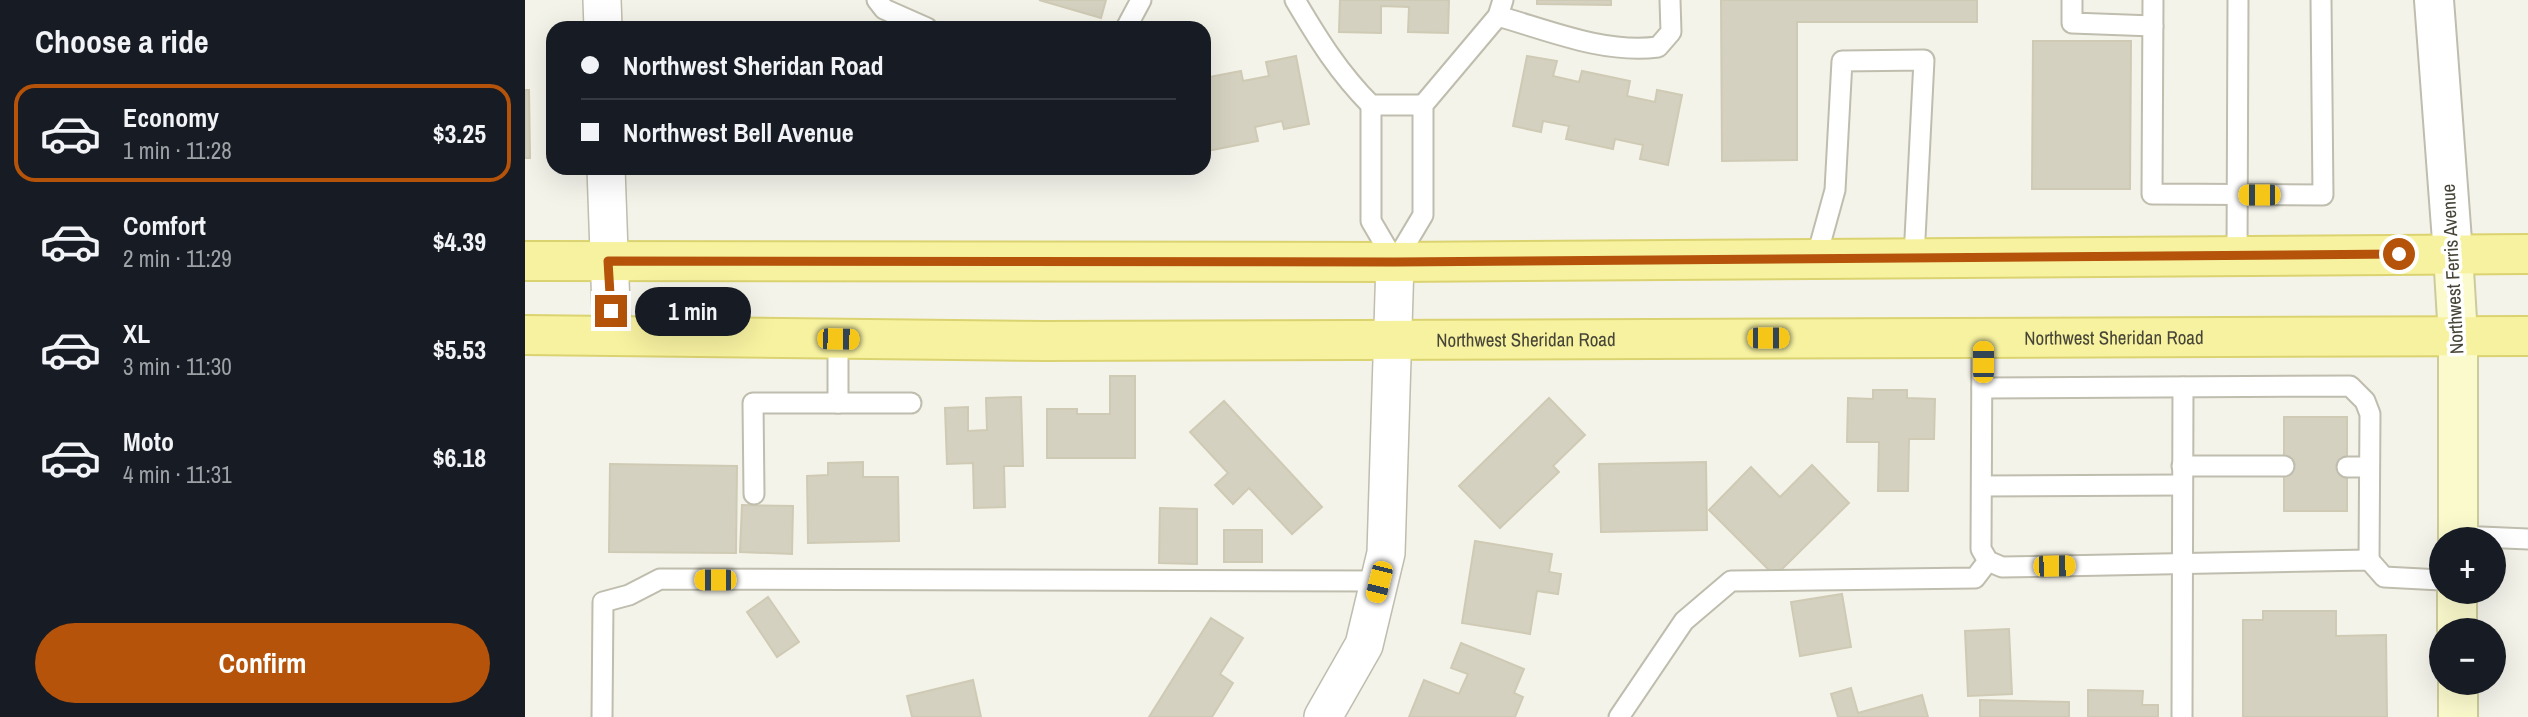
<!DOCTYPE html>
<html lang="en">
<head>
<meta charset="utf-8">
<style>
	body { margin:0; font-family:"Archivo Narrow",sans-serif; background:#242831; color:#f1f3f6; height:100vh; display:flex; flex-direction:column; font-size:26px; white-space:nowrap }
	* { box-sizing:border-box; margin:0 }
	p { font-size:23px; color:#9ea1a6 }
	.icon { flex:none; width:38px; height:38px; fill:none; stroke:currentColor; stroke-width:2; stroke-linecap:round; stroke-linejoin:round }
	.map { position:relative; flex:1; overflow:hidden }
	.drawer { display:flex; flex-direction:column; background:#171b24; width:525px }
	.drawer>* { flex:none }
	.hud { position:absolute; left:21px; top:21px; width:665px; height:154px; border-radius:21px; box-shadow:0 7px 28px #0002; display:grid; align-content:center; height:154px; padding:0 35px; background:#171b24 }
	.buttons { position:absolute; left:1904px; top:527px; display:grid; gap:14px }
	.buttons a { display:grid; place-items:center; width:77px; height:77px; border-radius:50%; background:#171b24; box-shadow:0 7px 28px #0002; font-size:35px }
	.end { position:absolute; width:32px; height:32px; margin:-16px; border:9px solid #b45309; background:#fff; box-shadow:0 0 0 4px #fff }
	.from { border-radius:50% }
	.bubble { position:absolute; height:49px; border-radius:24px; background:#171b24; box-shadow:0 7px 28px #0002; font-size:23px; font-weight:700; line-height:49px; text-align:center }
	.car { position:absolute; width:21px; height:42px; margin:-21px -10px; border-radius:9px; box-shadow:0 0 5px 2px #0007; background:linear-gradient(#f5c518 24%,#345 0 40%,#f5c518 0 76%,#345 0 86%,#f5c518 0) }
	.hud b { display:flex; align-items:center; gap:24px; height:66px; font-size:26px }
	.hud b+b { border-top:2px solid #363941 }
	.hud i { width:18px; height:18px; background:#f1f3f6 }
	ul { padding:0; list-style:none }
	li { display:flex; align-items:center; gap:21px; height:98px; margin:0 14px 10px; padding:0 21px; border:4px solid transparent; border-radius:21px }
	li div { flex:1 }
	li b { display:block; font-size:26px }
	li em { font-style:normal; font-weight:700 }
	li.selected { border-color:#b45309 }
	li>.icon { width:63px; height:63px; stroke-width:1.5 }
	h2 { padding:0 35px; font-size:32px; line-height:84px }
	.action { display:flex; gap:14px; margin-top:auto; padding:14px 35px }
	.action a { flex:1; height:80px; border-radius:42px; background:#b45309; color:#fff; font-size:28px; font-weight:700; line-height:80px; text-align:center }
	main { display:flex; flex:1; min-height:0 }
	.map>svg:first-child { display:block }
</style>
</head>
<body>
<main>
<section class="drawer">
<h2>Choose a ride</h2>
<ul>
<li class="selected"><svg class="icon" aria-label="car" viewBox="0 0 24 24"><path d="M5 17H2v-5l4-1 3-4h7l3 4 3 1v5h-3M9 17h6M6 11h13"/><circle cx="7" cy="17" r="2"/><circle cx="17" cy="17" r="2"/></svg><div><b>Economy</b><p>1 min · 11:28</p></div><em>$3.25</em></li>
<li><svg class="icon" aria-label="car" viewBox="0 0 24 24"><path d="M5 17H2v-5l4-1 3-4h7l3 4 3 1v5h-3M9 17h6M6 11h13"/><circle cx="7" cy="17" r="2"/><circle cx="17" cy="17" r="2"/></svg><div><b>Comfort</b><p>2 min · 11:29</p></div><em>$4.39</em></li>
<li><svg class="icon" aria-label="car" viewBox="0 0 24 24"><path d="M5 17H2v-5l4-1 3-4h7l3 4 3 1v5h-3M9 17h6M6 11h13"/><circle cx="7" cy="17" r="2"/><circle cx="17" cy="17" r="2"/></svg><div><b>XL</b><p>3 min · 11:30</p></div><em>$5.53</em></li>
<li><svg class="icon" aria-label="car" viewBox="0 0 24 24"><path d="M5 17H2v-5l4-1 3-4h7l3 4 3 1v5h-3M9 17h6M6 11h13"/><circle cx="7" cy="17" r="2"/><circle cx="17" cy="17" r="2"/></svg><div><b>Moto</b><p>4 min · 11:31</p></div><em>$6.18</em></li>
</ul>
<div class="action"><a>Confirm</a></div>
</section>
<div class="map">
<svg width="2003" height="717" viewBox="0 0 2003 717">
	<rect width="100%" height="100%" fill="#f4f3ea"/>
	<g fill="#d4d1c0" stroke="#cfcab4" stroke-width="2">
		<polygon points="514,0 581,0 576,18"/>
		<polygon points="815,0 924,0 923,33 883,32 884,7 856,6 856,33 814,32"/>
		<polygon points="1012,0 1086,0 1086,5 1012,4"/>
		<polygon points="1196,0 1452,0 1452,22 1272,22 1272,160 1197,161"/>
		<polygon points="1508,41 1606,41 1605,189 1507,189"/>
		<polygon points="771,56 784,124 759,129 757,121 730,127 733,141 682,151 679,141 679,78 716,71 718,81 744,76 741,62"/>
		<polygon points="1002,56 1032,61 1028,76 1054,82 1057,71 1105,81 1102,96 1130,102 1132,90 1157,95 1143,165 1115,159 1118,145 1090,139 1088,149 1041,139 1044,126 1018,121 1016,132 988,126"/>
		<polygon points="0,90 4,90 5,158 0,158"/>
		<polygon points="585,376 610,376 610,458 522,458 522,409 552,409 552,414 585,414"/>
		<polygon points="1348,390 1382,390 1382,398 1410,399 1409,439 1384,439 1383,491 1353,491 1354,442 1322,442 1323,398 1348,399"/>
		<polygon points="496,397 498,466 479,466 480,507 449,508 448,463 422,464 420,408 443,407 443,431 462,430 461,398"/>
		<polygon points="1024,398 1060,435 1028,466 1034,472 975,528 934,486"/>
		<polygon points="699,401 797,507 767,534 724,488 708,504 690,485 703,473 665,432"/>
		<rect x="1759" y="417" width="63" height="94"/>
		<polygon points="338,462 338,477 373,477 374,541 283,543 282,476 303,475 303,463"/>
		<polygon points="1181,462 1182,530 1076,532 1074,464"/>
		<polygon points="85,464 212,466 211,553 84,552"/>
		<polygon points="1287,465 1324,503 1250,576 1184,510 1226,467 1255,497"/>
		<polygon points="217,505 268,506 267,554 215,552"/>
		<polygon points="635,508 672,509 672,564 634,563"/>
		<rect x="699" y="530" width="38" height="32"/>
		<polygon points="950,541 1027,554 1024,572 1036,574 1033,594 1012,591 1005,634 937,623"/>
		<polygon points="1317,594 1326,647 1275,656 1266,602"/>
		<polygon points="243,597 274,642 252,657 222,612"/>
		<polygon points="1738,611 1811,611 1811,636 1861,635 1862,717 1718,717 1718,620 1738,620"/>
		<polygon points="686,618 718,638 695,674 708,683 687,717 624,717"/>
		<polygon points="1484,629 1487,694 1443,696 1440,631"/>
		<polygon points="936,643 999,669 989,693 998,697 990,717 884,717 899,680 934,694 943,674 926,668"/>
		<polygon points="448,680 456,717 387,717 382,696"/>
		<polygon points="1326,688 1333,713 1397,695 1403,717 1313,717 1306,694"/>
		<polygon points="1563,690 1618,691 1617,705 1633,705 1633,717 1563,717"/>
		<polygon points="1455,700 1544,702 1544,717 1455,717"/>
	</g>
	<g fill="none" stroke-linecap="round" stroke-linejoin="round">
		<defs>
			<g id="service">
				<polyline points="352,0 359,9 402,28"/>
				<path d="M770,0C793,39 814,73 846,105H898"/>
				<polyline points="1547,0 1547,23 1628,26"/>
				<polyline points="1628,0 1627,194 1798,195 1796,0"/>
				<path d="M973,16C1025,31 1080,54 1133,47L1146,32L1145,0"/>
				<polyline points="601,28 616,0"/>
				<polyline points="846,105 846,221 870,262 898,215 898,105 973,16 978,0"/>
				<polyline points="1712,256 1713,0"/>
				<polyline points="1291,259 1310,190 1317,61 1399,60 1389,258"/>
				<polyline points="1457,337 1456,549 1463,561 1477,567 1844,560 1859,577 1916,580"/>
				<polyline points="1457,388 1825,386 1840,401 1845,414 1844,560"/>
				<polyline points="313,403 386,403"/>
				<polyline points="1657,466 1759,466"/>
				<polyline points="1822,467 1844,467"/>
				<polyline points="1457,486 1657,485"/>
				<polyline points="229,494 228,403 313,403 313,339"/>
				<polyline points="1933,536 2003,539"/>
				<polyline points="77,717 78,602 104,595 135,579 854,581"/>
				<polyline points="1094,717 1159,621 1206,581 1450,578 1463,561"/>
				<polyline points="1657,717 1658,387"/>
			</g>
			<g id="minor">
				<polyline points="77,0 78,28"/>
				<polyline points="81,168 87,336"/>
				<polyline points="798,717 839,645 861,553 870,262"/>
			</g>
			<polyline id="tertiary" points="1909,0 1928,254"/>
			<g id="secondary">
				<polyline points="1928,254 1933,336 1933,539"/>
				<polyline points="1932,592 1932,630"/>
				<polyline points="1933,682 1933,717"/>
			</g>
			<g id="primary">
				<polyline points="0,261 870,262 2003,254"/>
				<path id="s1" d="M0,335L520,341L2003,336"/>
			</g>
		</defs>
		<use href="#service" stroke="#bfbdad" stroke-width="23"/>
		<use href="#minor" stroke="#bfbdad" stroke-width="40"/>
		<use href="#tertiary" stroke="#bfbdad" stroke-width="42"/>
		<use href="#secondary" stroke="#cdcb9b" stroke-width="42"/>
		<use href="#primary" stroke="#dbd370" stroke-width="42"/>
		<use href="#service" stroke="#fff" stroke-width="19"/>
		<use href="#minor" stroke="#fff" stroke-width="37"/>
		<use href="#tertiary" stroke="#fff" stroke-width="38"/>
		<use href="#secondary" stroke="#fbfacd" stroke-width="38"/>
		<use href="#primary" stroke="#f7f2a0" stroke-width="38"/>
	</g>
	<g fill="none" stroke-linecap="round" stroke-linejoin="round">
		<polyline stroke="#b45309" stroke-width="9" points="86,311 83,261 870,262 1874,254"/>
	</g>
	<g text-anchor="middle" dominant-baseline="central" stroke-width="7" stroke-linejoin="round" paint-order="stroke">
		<g font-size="19" fill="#474538" stroke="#fff">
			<text transform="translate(1927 269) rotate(-93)">Northwest Ferris Avenue</text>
			<text stroke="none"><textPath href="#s1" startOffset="1589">Northwest Sheridan Road</textPath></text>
			<text stroke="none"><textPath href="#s1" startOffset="1001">Northwest Sheridan Road</textPath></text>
		</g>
	</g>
</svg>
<div class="buttons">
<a>+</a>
<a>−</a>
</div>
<i class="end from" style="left:1874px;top:254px"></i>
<i class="end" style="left:86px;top:311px"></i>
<div class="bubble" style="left:110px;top:287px;width:116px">1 min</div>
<i class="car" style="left:1734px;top:195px;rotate:270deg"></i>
<i class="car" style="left:1243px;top:338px;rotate:90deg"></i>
<i class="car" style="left:313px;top:339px;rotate:91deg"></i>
<i class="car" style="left:1458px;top:362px;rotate:0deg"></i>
<i class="car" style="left:1529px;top:566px;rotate:89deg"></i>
<i class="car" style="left:190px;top:580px;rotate:270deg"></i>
<i class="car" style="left:854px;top:582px;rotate:194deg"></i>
<div class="hud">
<b><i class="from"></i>Northwest Sheridan Road</b>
<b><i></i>Northwest Bell Avenue</b>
</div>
</div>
</main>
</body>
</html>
